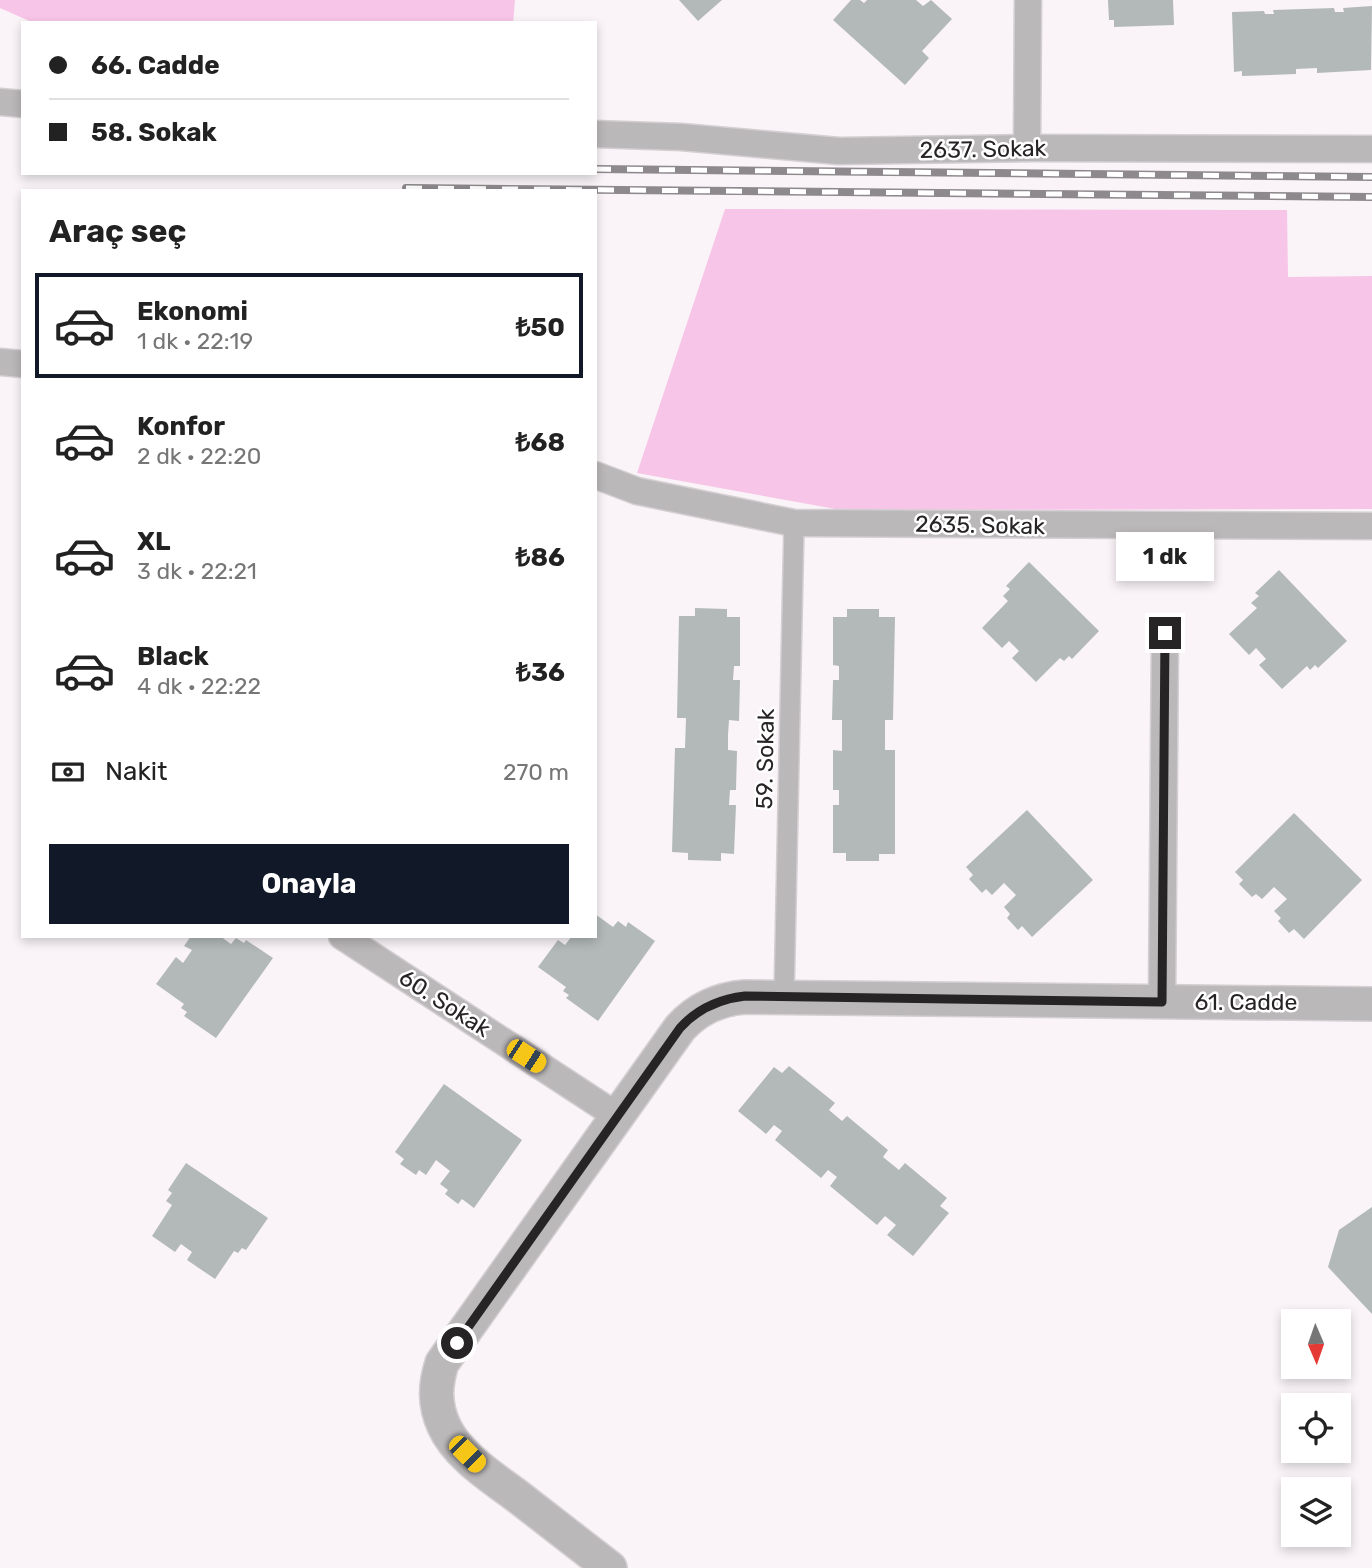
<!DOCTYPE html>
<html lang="tr">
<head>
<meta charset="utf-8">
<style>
	body { margin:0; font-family:Rubik,sans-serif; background:#f2f2f2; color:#222; height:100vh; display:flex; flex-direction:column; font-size:26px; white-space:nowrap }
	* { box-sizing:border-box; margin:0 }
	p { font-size:23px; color:#767676 }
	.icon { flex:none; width:38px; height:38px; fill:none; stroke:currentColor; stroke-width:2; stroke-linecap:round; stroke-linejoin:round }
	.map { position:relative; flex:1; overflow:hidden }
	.sheet { position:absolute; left:21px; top:189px; width:576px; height:749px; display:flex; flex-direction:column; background:#fff; border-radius:0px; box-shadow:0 4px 10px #0003 }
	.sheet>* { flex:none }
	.top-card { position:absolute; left:21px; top:21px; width:576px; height:154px; border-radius:0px; box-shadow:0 4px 10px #0003; display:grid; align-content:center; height:154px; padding:0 28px; background:#fff }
	.needle { width:46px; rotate:178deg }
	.buttons { position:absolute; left:1281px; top:1309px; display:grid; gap:14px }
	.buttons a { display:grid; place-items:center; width:70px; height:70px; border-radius:0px; background:#fff; box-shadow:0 4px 10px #0003; font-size:35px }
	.end { position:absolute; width:32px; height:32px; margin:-16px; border:9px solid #272426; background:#fff; box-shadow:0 0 0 4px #fff }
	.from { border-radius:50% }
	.bubble { position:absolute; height:49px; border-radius:0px; background:#fff; box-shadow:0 4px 10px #0003; font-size:23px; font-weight:700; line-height:49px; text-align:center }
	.car { position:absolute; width:21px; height:42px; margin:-21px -10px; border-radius:9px; box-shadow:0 0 5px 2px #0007; background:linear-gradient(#f5c518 24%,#345 0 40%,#f5c518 0 76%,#345 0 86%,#f5c518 0) }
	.top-card b { display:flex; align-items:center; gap:24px; height:66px; font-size:26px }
	.top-card b+b { border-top:2px solid #e0e0e0 }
	.top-card i { width:18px; height:18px; background:#222 }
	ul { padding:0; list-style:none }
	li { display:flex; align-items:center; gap:21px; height:105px; margin:0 14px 10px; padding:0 14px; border:4px solid transparent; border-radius:0px }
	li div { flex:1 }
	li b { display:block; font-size:26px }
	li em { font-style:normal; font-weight:700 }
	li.active { border-color:#111827 }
	li>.icon { width:63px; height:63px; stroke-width:1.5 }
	h2 { padding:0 28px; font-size:32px; line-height:84px }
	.pay { display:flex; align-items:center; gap:18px; height:77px; padding:0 28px; font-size:26px }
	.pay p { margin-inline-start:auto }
	.action { display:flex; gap:14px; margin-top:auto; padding:14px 28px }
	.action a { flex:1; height:80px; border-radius:0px; background:#111827; color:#fff; font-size:28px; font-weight:700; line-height:80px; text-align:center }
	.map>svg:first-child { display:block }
</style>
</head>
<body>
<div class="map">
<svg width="1372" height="1568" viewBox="0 0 1372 1568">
	<rect width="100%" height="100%" fill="#faf4f8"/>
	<g fill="#f7c5e7">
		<polygon points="0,0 515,0 513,23 34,23 0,8"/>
		<polygon points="725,209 1287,210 1288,277 1372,276 1372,509 841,510 637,473"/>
	</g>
	<g fill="#b2b9b8">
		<polygon points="679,0 722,0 698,21"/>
		<polygon points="851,0 860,0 864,3 867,0 916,0 923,6 931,0 952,19 922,51 929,58 905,85 833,20"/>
		<polygon points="1108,0 1173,0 1174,25 1114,27 1114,20 1109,20"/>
		<polygon points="1372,6 1371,70 1317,73 1317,68 1296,69 1296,74 1242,76 1242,71 1234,72 1232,12 1264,11 1265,14 1274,14 1273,10 1334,8 1335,12 1344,12 1343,8"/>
		<polygon points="1029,562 1099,631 1072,659 1069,656 1064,661 1060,658 1036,682 1012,658 1019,651 1009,641 1002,648 982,628 1008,601 1003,596 1010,589 1006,586"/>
		<polygon points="1279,570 1347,641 1318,668 1315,665 1310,670 1307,666 1282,689 1259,665 1266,659 1256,648 1249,655 1229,634 1257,608 1251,603 1259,596 1255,593"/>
		<polygon points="695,608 727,609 727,617 740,617 740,666 734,666 733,680 740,680 739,721 729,720 728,735 728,750 737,751 736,790 730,790 729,805 736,805 734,854 721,853 721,861 688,860 688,853 672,852 675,748 685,748 686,718 677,718 679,616 695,616"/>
		<polygon points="847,609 879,609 879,617 895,617 893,720 885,720 885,750 895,750 895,854 879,854 879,861 846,861 846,853 833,853 833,805 839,805 839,790 833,790 833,750 842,751 842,720 832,720 833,680 839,680 839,666 833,665 833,617 847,617"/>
		<polygon points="1027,810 1093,880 1032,937 1022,926 1018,930 1007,918 1010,914 1004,907 1016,895 1004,883 992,895 986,889 982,893 969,879 973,875 966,867"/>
		<polygon points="1294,813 1362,880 1304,939 1294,929 1289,933 1278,921 1281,918 1274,911 1287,899 1274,887 1262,899 1256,894 1252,897 1239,884 1243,880 1235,872"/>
		<polygon points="595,914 613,927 618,921 626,927 628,922 655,941 598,1021 566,998 569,995 563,991 566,987 538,967 558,940 565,945 572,936 595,936"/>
		<polygon points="191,936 220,936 231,944 236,938 244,943 246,940 273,958 216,1038 184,1016 187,1012 181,1008 184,1004 156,984 176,957 183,963 192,950 184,946"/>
		<polygon points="789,1066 835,1103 829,1110 842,1121 847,1116 888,1150 883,1157 899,1170 905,1163 947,1198 940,1206 949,1213 913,1256 887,1235 896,1225 885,1216 877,1225 830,1186 837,1177 828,1170 821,1178 775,1140 782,1131 774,1125 766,1134 738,1111 774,1067 782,1073"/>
		<polygon points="444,1084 522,1140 474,1208 462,1199 458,1204 445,1194 448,1190 440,1184 450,1171 436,1160 426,1175 419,1170 416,1175 400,1164 404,1159 395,1152"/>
		<polygon points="186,1163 268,1218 246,1250 242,1248 238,1253 234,1251 215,1279 187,1260 192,1252 181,1244 175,1252 152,1236 172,1205 166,1201 172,1193 168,1190"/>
		<polygon points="1372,1207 1372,1314 1328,1267 1339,1230"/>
	</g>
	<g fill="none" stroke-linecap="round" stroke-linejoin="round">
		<defs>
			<polyline id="pedestrian" points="784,997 794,523"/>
			<g id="minor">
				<polyline points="0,102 23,104"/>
				<polyline points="595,134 681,137 839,151 1027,148 1372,149"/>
				<polyline points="1027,148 1028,0"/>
				<polyline points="0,362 23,364"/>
				<polyline points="595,475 637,491 794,523 1372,526"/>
				<polyline points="342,936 617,1116"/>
				<polyline points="1162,1002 1165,633"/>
			</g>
			<path id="tertiary" d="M610,1568C580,1545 551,1522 521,1499C495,1479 458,1457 444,1426C434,1404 435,1385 442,1363L680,1028C698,1008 719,999 745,997L1372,1004"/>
		</defs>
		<use href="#pedestrian" stroke="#d4cfd2" stroke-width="22"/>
		<use href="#minor" stroke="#d4cfd2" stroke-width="29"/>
		<use href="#tertiary" stroke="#d4cfd2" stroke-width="36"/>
		<use href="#pedestrian" stroke="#bbb8ba" stroke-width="19"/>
		<use href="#minor" stroke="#bbb8ba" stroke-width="26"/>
		<use href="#tertiary" stroke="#bbb8ba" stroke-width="33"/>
		<defs>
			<g id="rail">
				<polyline points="595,169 1372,177"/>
				<polyline points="406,188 1372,197"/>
			</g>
		</defs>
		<use href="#rail" stroke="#8d898c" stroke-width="8"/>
		<use href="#rail" stroke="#fff" stroke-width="5" stroke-dasharray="16" stroke-linecap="butt"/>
	</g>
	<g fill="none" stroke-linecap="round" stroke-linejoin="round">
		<path stroke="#272426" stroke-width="9" d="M457,1343L680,1028C698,1008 719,999 745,996L1162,1002L1165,633"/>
	</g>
	<g text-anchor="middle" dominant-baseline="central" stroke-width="5" stroke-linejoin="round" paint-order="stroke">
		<g font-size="23" fill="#272426" stroke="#fff">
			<text transform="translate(983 149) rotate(-1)">2637. Sokak</text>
			<text transform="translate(980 525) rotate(1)">2635. Sokak</text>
			<text transform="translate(765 759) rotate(-89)">59. Sokak</text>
			<text x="1246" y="1002">61. Cadde</text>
			<text transform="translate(445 1003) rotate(33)">60. Sokak</text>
		</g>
	</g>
</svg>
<div class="buttons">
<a><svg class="needle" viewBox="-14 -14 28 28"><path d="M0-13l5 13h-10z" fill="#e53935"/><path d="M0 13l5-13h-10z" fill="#767676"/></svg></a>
<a><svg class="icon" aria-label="locate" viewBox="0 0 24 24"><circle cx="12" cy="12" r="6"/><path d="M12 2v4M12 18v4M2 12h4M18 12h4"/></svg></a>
<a><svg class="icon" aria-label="layers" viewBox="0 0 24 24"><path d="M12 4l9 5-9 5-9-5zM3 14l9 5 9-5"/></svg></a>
</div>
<i class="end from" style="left:457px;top:1343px"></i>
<i class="end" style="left:1165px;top:633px"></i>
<div class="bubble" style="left:1116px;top:532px;width:98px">1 dk</div>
<i class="car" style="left:526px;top:1056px;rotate:123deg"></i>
<i class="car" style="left:467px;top:1454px;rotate:135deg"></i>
<div class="top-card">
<b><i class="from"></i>66. Cadde</b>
<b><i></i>58. Sokak</b>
</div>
<section class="sheet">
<h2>Araç seç</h2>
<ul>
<li class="active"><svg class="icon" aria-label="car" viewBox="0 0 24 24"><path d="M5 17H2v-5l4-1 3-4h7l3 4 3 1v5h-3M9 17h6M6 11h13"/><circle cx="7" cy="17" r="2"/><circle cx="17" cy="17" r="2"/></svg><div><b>Ekonomi</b><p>1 dk · 22:19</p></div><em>₺50</em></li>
<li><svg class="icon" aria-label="car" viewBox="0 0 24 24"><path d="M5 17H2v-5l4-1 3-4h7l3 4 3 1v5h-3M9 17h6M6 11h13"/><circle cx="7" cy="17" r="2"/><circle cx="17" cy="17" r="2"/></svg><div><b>Konfor</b><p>2 dk · 22:20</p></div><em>₺68</em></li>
<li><svg class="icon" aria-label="car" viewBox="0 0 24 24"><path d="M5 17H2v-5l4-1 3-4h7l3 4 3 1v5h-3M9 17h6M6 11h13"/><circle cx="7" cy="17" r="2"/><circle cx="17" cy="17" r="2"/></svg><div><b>XL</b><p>3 dk · 22:21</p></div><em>₺86</em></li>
<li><svg class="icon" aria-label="car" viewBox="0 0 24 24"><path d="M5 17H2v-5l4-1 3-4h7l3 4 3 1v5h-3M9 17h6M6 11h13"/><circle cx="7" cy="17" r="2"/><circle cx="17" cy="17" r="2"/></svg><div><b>Black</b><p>4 dk · 22:22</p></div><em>₺36</em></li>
</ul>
<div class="pay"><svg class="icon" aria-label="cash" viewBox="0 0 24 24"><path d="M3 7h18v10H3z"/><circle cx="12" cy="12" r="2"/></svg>Nakit<p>270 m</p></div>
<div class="action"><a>Onayla</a></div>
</section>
</div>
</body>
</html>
